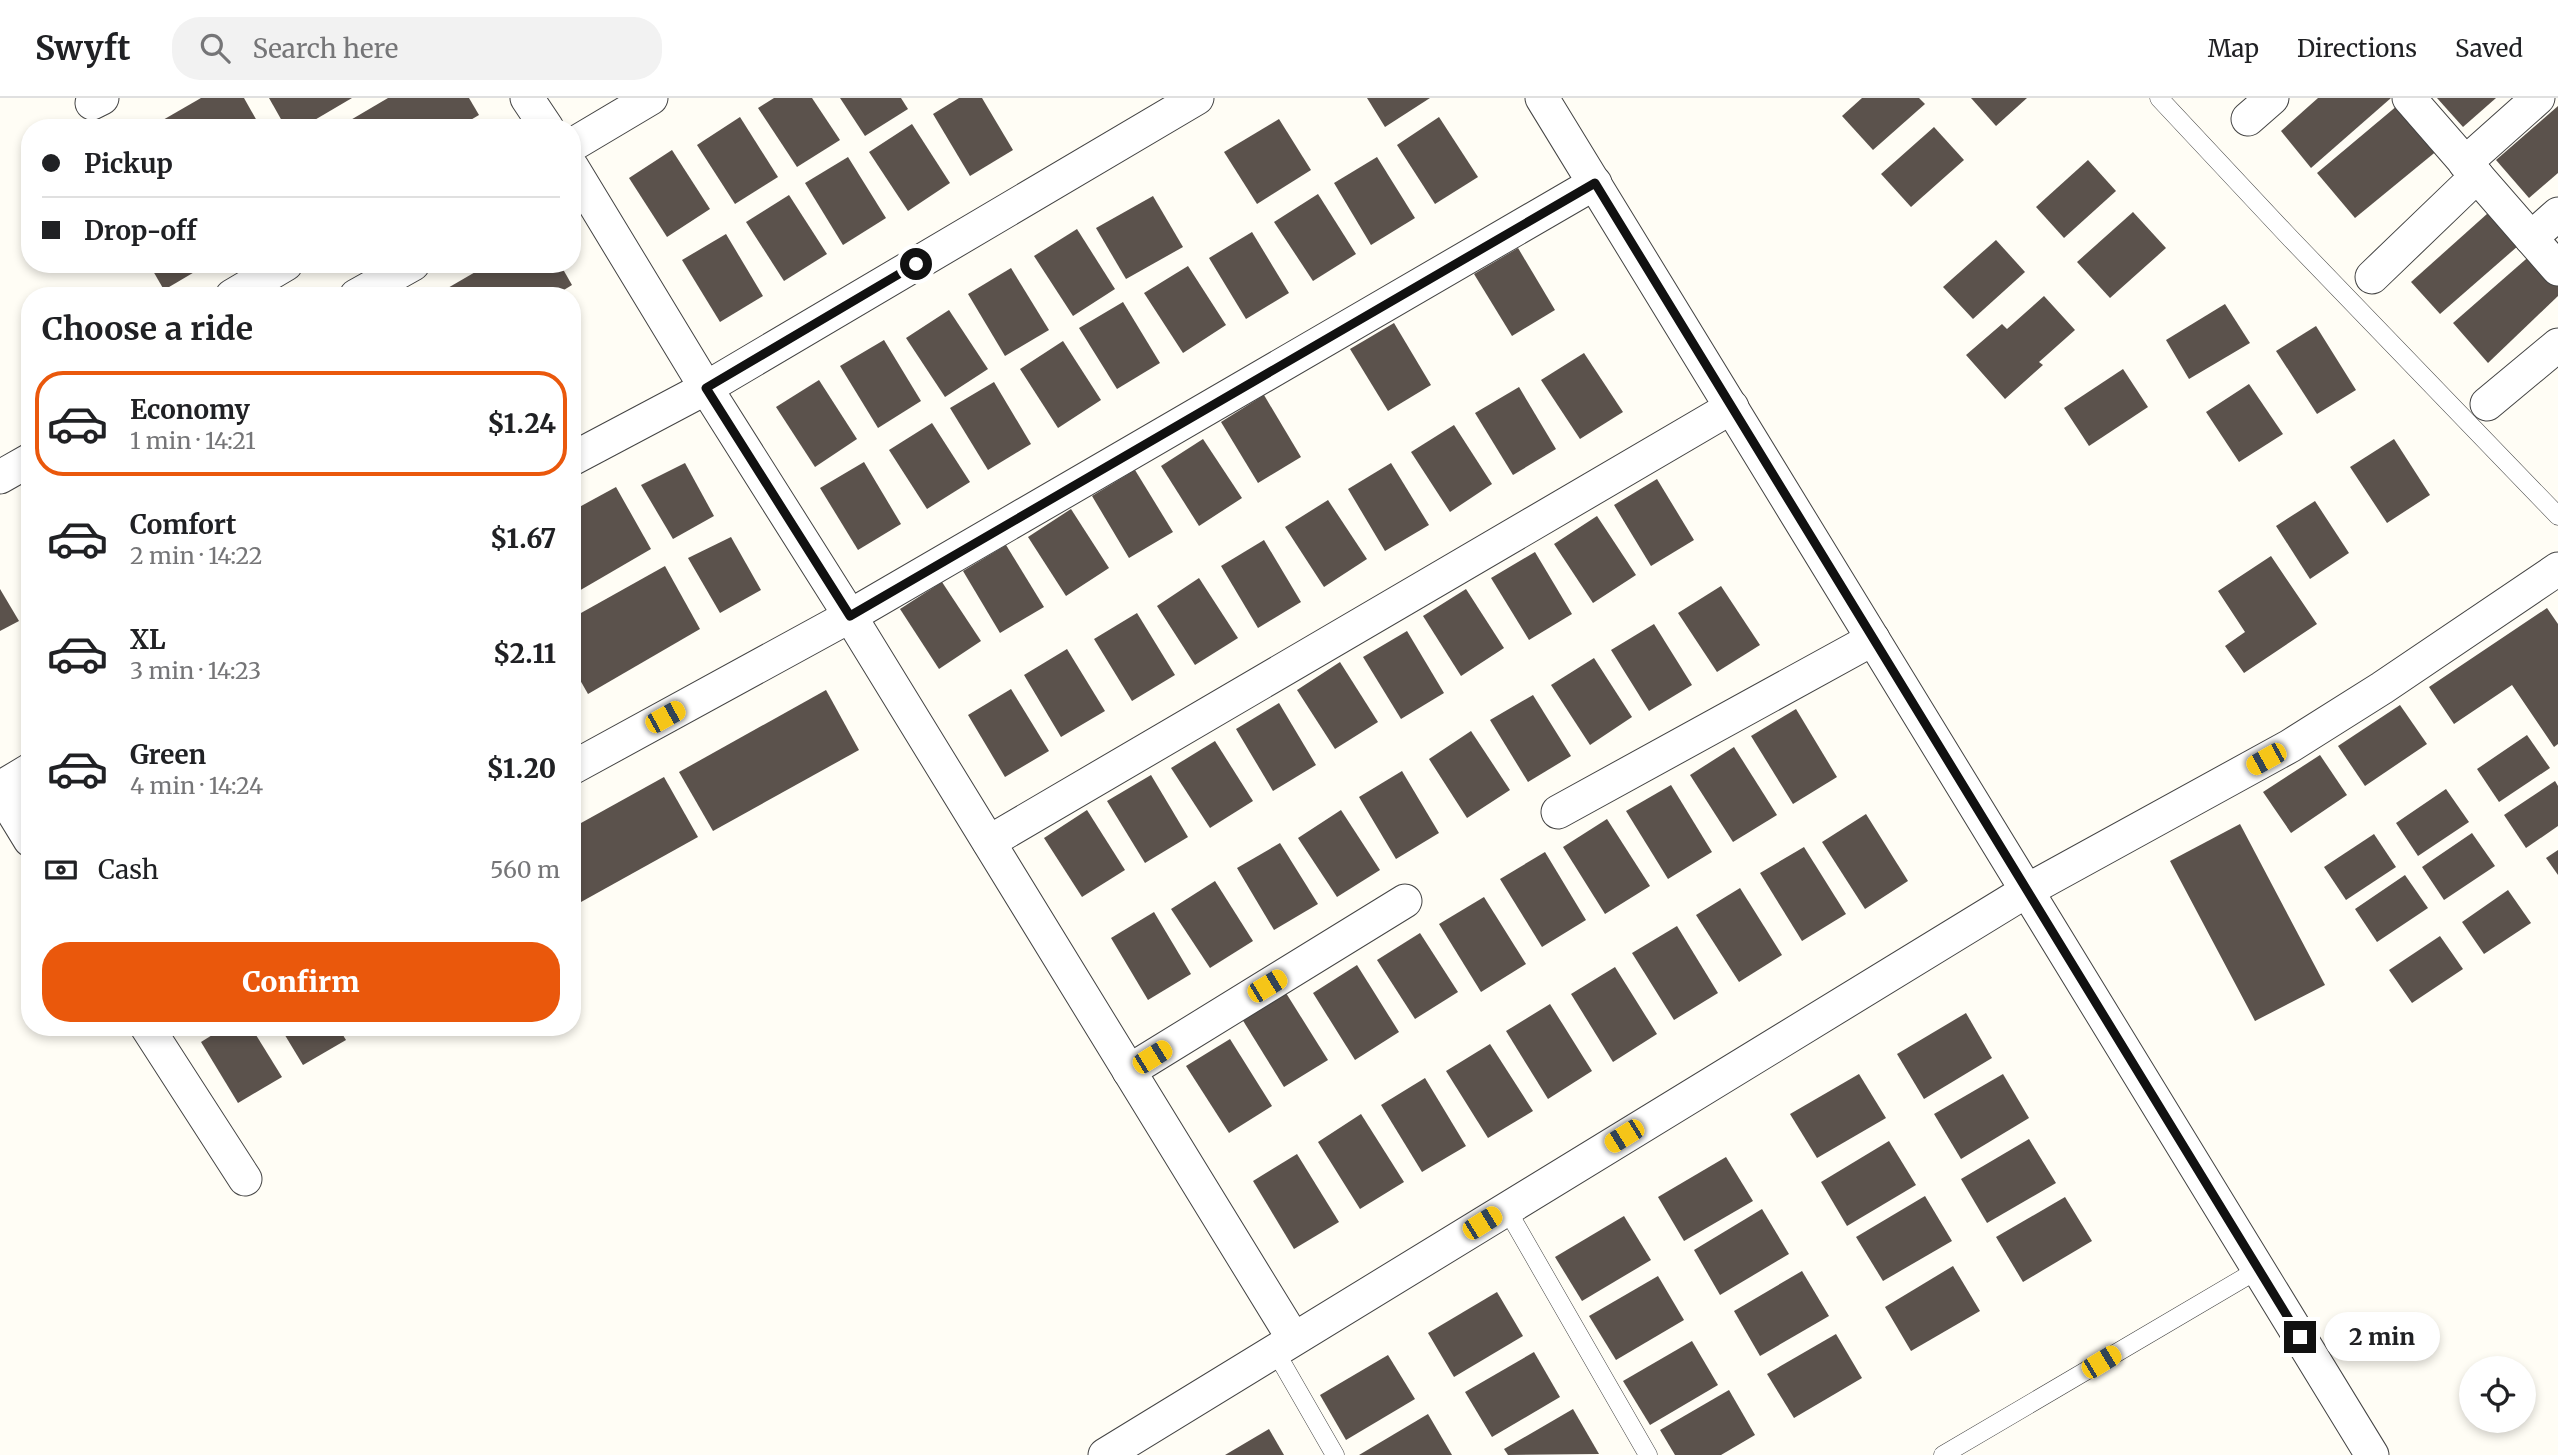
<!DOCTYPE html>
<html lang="en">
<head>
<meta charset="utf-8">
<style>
	body { margin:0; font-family:Merriweather,serif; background:#f2f2f2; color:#202124; height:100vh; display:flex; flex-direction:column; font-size:26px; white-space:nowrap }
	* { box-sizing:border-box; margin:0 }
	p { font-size:23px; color:#757577 }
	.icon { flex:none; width:38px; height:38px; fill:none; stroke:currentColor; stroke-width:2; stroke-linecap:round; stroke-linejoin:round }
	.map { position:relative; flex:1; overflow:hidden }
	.panel { position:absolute; left:21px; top:189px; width:560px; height:749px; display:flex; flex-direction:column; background:#fff; border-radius:28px; box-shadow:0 4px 10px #0003 }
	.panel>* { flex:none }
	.hud { position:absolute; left:21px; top:21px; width:560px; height:154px; border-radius:28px; box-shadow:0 4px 10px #0003; display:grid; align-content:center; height:154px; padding:0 21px; background:#fff }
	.fabs { position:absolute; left:2459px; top:1258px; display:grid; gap:14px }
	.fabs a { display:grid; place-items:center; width:77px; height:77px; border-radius:50%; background:#fff; box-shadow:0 4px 10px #0003; font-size:35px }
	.end { position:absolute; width:32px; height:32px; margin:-16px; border:9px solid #111; background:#fff; box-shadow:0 0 0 4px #fff }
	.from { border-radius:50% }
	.bubble { position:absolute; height:49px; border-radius:24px; background:#fff; box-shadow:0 4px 10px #0003; font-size:23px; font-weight:800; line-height:49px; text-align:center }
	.car { position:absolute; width:21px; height:42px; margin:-21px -10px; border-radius:9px; box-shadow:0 0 5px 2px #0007; background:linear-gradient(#f5c518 24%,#345 0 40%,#f5c518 0 76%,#345 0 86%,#f5c518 0) }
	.hud b { display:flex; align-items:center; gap:24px; height:66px; font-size:26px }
	.hud b+b { border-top:2px solid #e0e0e0 }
	.hud i { width:18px; height:18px; background:#202124 }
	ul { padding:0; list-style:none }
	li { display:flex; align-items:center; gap:21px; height:105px; margin:0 14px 10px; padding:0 7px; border:4px solid transparent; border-radius:28px }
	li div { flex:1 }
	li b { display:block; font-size:26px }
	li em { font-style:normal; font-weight:800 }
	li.active { border-color:#ea580c }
	li>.icon { width:63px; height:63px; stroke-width:1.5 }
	h2 { padding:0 21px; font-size:32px; line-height:84px }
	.pay { display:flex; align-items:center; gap:18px; height:77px; padding:0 21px; font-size:26px }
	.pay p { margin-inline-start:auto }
	.primary-button { display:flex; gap:14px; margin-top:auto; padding:14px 21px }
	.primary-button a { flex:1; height:80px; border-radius:28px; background:#ea580c; color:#fff; font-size:28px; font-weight:800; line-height:80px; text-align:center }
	header { display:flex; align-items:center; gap:42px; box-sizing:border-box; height:98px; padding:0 35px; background:#fff; border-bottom:2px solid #e0e0e0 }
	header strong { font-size:33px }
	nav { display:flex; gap:38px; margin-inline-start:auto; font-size:24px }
	.search { width:490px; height:63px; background:#f2f2f2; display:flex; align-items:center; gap:18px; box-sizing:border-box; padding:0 24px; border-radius:28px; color:#757577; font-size:26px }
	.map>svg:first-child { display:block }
</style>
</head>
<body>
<header>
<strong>Swyft</strong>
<div class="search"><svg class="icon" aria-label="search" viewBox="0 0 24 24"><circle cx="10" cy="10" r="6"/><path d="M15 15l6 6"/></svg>Search here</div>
<nav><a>Map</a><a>Directions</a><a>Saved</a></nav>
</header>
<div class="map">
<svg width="2558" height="1357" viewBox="0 0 2558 1357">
	<rect width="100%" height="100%" fill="#fffdf5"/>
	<g fill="#5b524c">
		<polygon points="201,0 244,0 261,30 149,30"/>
		<polygon points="269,0 352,0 301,30 286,30"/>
		<polygon points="388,0 469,0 479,17 457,30 337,30"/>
		<polygon points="774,0 812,0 840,42 797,69 758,10"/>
		<polygon points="840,0 901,0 908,11 865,38"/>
		<polygon points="959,0 982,0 1013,52 970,78 933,16"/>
		<polygon points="1367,0 1430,0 1385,29"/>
		<polygon points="1862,0 1919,0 1925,6 1873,52 1842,18"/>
		<polygon points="1971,0 2027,0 1996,28"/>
		<polygon points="2318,0 2391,0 2311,70 2281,33"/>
		<polygon points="2437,0 2496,0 2463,29"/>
		<polygon points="2404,2 2444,47 2355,120 2317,75"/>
		<polygon points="2558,8 2558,75 2529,100 2496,62"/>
		<polygon points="740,19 778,79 735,106 697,47"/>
		<polygon points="1439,19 1478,79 1435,106 1397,47"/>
		<polygon points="1279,21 1311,72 1257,106 1224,54"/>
		<polygon points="912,26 950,85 908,113 869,54"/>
		<polygon points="1934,29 1964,62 1911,109 1881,76"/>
		<polygon points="672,52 710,111 667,139 629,80"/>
		<polygon points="848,59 886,120 843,147 805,85"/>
		<polygon points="1377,59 1415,120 1371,147 1334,85"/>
		<polygon points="2088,62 2116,93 2064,140 2036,109"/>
		<polygon points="1318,96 1356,156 1313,183 1274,124"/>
		<polygon points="789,97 827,156 784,183 746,124"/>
		<polygon points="1153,98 1183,149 1126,181 1096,130"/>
		<polygon points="2497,107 2526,141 2440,216 2411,184"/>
		<polygon points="2133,114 2166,150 2110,200 2077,164"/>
		<polygon points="1077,131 1115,191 1073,218 1034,158"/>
		<polygon points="1252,134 1289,195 1246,221 1209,160"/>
		<polygon points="726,136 763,198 720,224 682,162"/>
		<polygon points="1996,142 2025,174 1973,221 1943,189"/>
		<polygon points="1518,150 1555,212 1512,238 1474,176"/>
		<polygon points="2533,155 2558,181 2558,198 2488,265 2453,225"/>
		<polygon points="149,166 208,166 164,192"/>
		<polygon points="489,166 560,166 572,187 554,198 434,198"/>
		<polygon points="1188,168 1226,227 1183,255 1144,195"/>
		<polygon points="1011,170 1049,232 1005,258 968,196"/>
		<polygon points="2044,198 2075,232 2039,264 2043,267 2005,301 1966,257 2002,226 2007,231"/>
		<polygon points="1123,204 1160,265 1117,291 1079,230"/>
		<polygon points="2225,206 2250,245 2189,281 2166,242"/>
		<polygon points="949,212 988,271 945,299 906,240"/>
		<polygon points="1394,225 1431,287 1388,313 1350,251"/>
		<polygon points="2316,228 2356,292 2317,316 2276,253"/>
		<polygon points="884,242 921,303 878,330 840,268"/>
		<polygon points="1063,243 1101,302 1058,330 1020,271"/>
		<polygon points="1584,255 1623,314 1580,341 1541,282"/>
		<polygon points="2123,271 2148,309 2089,348 2064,310"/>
		<polygon points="819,282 857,341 815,369 776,309"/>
		<polygon points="994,284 1031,346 988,372 950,310"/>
		<polygon points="2249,286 2283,336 2239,364 2206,314"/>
		<polygon points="1519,289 1556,351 1513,377 1475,315"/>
		<polygon points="1264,297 1301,359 1258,385 1221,324"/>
		<polygon points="932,325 970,384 927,411 889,352"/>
		<polygon points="1454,327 1492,386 1450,414 1411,354"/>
		<polygon points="1203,341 1242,400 1199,428 1161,368"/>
		<polygon points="2394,341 2430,397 2387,425 2350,369"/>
		<polygon points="864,364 901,426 858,452 820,390"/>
		<polygon points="685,365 714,418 673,441 641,387"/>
		<polygon points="1391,365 1429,427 1385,453 1348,391"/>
		<polygon points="1135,372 1173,434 1129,460 1092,398"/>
		<polygon points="1657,381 1694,442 1651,468 1614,407"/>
		<polygon points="616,389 651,451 572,497 572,413"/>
		<polygon points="1328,402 1367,461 1324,489 1285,429"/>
		<polygon points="2315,403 2349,455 2310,481 2276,428"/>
		<polygon points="1071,411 1109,470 1066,498 1028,439"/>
		<polygon points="1597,418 1636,477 1593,505 1554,446"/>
		<polygon points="731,439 761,492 720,515 688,460"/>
		<polygon points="1264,442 1301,504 1258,530 1221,468"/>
		<polygon points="1006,447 1044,509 1000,535 963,473"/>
		<polygon points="1535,454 1572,516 1529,542 1491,480"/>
		<polygon points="2271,458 2317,526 2244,575 2225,548 2245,534 2218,493"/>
		<polygon points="665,468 700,531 588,596 572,568 572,520"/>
		<polygon points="1199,480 1238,540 1195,567 1157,508"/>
		<polygon points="942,484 981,543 939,571 900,511"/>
		<polygon points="1721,488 1760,547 1717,574 1678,515"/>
		<polygon points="0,491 19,523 0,533"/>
		<polygon points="1466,491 1504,550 1461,578 1423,518"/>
		<polygon points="2547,510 2558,526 2558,646 2554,649 2512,587 2454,626 2429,589"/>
		<polygon points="1137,515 1175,577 1132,603 1094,541"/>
		<polygon points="1654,526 1692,587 1649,613 1611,552"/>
		<polygon points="1407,533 1444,595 1401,621 1363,559"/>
		<polygon points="1067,551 1105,613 1061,639 1024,577"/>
		<polygon points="1594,560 1632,619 1590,647 1551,587"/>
		<polygon points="1340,564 1378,624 1335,651 1297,592"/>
		<polygon points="1011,591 1049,653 1005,679 968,617"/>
		<polygon points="826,592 859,652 713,733 679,674"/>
		<polygon points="1533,597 1571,658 1528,684 1490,622"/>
		<polygon points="1279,605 1316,667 1273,693 1236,631"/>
		<polygon points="2400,607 2427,646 2365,688 2338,648"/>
		<polygon points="1796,611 1837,679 1793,706 1751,638"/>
		<polygon points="1471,633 1510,692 1467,720 1429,661"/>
		<polygon points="2527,637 2550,670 2499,704 2477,671"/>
		<polygon points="1215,643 1253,703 1210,730 1171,670"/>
		<polygon points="1734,649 1777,717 1733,744 1690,677"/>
		<polygon points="2320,657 2347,697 2291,735 2263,694"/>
		<polygon points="1402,673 1439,735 1396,761 1359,699"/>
		<polygon points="1151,677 1188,739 1145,765 1107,703"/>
		<polygon points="664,679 698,739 572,809 572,730"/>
		<polygon points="2555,683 2558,688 2558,728 2526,750 2504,717"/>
		<polygon points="1671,687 1712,754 1668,781 1626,713"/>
		<polygon points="2446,691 2469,724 2418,758 2396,725"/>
		<polygon points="1087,712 1125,772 1082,799 1044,740"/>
		<polygon points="1341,712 1380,772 1337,799 1298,740"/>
		<polygon points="1866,716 1908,783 1865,811 1822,744"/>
		<polygon points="1607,721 1650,788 1605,816 1563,749"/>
		<polygon points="2240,726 2325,887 2255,923 2170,763"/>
		<polygon points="2472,735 2495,768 2444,802 2422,769"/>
		<polygon points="2374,736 2396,769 2346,802 2324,769"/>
		<polygon points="1280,745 1318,806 1274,832 1237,770"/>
		<polygon points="1804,749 1846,816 1802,843 1760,775"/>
		<polygon points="2558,752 2558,777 2546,760"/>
		<polygon points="1545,754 1586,822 1542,849 1500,781"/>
		<polygon points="2405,777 2428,810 2377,844 2355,811"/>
		<polygon points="1215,783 1253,843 1210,870 1171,811"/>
		<polygon points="1740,790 1782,857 1739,884 1696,817"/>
		<polygon points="2508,792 2531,825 2484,856 2462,824"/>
		<polygon points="1484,799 1526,866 1481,894 1439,826"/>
		<polygon points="1154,814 1191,876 1148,902 1111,840"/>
		<polygon points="1677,828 1718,895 1674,922 1632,855"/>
		<polygon points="1420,835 1458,894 1415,921 1377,862"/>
		<polygon points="2440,838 2463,871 2412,905 2389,872"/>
		<polygon points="1357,867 1399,934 1355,962 1313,895"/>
		<polygon points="1615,869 1657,936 1613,964 1571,896"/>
		<polygon points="1286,895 1328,962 1284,989 1242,921"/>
		<polygon points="1550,906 1592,973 1548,1001 1506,933"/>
		<polygon points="1966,915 1992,960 1924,1001 1897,956"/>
		<polygon points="225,929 251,929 282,979 238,1005 201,944"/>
		<polygon points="280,929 338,929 346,942 303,967"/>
		<polygon points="1230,941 1272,1008 1229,1035 1186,968"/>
		<polygon points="1490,946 1533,1013 1488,1040 1446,973"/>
		<polygon points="1859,976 1886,1020 1817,1060 1790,1016"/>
		<polygon points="2003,976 2029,1020 1961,1061 1934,1016"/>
		<polygon points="1425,980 1466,1048 1422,1074 1381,1007"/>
		<polygon points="1361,1016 1404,1084 1360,1111 1318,1044"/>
		<polygon points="2029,1041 2056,1085 1987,1125 1961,1081"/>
		<polygon points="1889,1043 1916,1087 1847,1128 1821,1084"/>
		<polygon points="1297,1056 1339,1124 1294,1151 1253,1083"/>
		<polygon points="1726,1059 1753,1103 1684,1143 1658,1099"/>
		<polygon points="1925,1098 1952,1143 1883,1183 1856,1139"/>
		<polygon points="2065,1099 2092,1143 2023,1184 1996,1139"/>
		<polygon points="1762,1111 1789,1156 1720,1197 1694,1152"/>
		<polygon points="1624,1118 1651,1162 1582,1203 1555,1159"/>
		<polygon points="1953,1168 1980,1213 1911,1253 1885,1209"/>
		<polygon points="1802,1173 1829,1218 1760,1258 1734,1213"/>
		<polygon points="1658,1178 1684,1222 1616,1262 1589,1218"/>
		<polygon points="1497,1194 1523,1238 1454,1279 1428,1235"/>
		<polygon points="1836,1236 1862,1280 1794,1320 1767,1276"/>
		<polygon points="1692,1243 1718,1287 1650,1327 1623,1283"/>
		<polygon points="1534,1254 1560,1299 1492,1339 1465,1294"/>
		<polygon points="1388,1257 1415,1301 1346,1342 1320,1297"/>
		<polygon points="1729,1292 1755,1337 1721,1357 1675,1357 1660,1332"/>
		<polygon points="1573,1311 1599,1356 1508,1357 1504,1351"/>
		<polygon points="1428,1316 1452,1357 1359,1357"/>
		<polygon points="1269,1331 1284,1357 1225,1357"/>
	</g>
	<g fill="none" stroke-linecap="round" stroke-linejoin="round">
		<defs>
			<g id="service">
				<polyline points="2159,0 2291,141 2558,418"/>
				<polyline points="1506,1110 1648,1357"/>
				<polyline points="1274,1251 1335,1357"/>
				<polyline points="1943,1357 2259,1171"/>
			</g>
			<g id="minor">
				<polyline points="527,0 547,30"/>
				<polyline points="1542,0 2372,1357"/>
				<polyline points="2409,0 2558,171"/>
				<polyline points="92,5 102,0"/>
				<polyline points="2248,21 2272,0"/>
				<polyline points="572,47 651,0"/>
				<polyline points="2465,65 2538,0"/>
				<polyline points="572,69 706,290 850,518 1293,1240"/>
				<polyline points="2531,140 2558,116"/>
				<polyline points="2372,179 2477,78"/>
				<polyline points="232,198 286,166"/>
				<polyline points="356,198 413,166"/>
				<polyline points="2487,306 2558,247"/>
				<polyline points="572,361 706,290 1197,0"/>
				<polyline points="0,379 30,362"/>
				<polyline points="572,670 850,518 1595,85"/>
				<polyline points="0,690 30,672"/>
				<polyline points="0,693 30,742"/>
				<polyline points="1558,714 1873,541"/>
				<polyline points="989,744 1732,309"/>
				<polyline points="147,929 245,1081"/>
				<polyline points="1129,973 1405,803"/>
				<polyline points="1105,1357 2028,792 2290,648 2382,590 2558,471"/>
			</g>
		</defs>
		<use href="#service" stroke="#444" stroke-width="19"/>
		<use href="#minor" stroke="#444" stroke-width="35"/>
		<use href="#service" stroke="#fff" stroke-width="18"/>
		<use href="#minor" stroke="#fff" stroke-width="33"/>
	</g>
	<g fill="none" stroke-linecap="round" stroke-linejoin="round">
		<polyline stroke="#111" stroke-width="9" points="916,166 706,290 850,518 1595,85 2300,1239"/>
	</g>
</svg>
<div class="fabs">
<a><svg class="icon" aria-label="locate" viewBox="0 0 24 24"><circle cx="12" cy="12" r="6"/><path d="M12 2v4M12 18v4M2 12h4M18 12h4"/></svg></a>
</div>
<i class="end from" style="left:916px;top:166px"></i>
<i class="end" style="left:2300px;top:1239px"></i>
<div class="bubble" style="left:2324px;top:1214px;width:116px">2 min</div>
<i class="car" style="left:665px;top:619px;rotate:61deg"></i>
<i class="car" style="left:2266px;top:661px;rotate:241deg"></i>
<i class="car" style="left:1267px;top:888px;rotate:59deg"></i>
<i class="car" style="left:1152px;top:959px;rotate:58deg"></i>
<i class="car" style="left:1624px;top:1038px;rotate:238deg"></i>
<i class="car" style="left:1482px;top:1125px;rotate:58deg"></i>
<i class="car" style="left:2101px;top:1264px;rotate:59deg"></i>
<div class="hud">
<b><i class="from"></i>Pickup</b>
<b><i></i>Drop-off</b>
</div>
<section class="panel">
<h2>Choose a ride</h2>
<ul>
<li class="active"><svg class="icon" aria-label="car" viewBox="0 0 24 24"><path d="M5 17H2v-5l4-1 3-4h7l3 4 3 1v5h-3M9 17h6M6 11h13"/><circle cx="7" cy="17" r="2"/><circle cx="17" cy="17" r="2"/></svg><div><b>Economy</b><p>1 min · 14:21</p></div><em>$1.24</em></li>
<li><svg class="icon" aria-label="car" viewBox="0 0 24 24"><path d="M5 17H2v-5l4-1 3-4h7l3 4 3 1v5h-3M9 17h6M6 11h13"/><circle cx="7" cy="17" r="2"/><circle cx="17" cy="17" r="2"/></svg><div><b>Comfort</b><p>2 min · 14:22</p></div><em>$1.67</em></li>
<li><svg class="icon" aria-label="car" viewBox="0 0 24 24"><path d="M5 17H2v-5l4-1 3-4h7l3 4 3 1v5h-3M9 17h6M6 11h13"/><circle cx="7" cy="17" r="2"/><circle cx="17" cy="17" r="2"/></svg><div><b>XL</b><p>3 min · 14:23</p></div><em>$2.11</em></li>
<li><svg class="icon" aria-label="car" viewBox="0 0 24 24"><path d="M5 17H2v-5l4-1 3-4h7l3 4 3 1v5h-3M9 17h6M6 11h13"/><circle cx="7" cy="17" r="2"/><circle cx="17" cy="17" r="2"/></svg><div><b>Green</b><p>4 min · 14:24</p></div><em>$1.20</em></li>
</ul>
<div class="pay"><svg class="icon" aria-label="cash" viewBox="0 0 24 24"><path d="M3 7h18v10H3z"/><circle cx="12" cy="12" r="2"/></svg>Cash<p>560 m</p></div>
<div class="primary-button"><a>Confirm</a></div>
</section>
</div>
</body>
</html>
